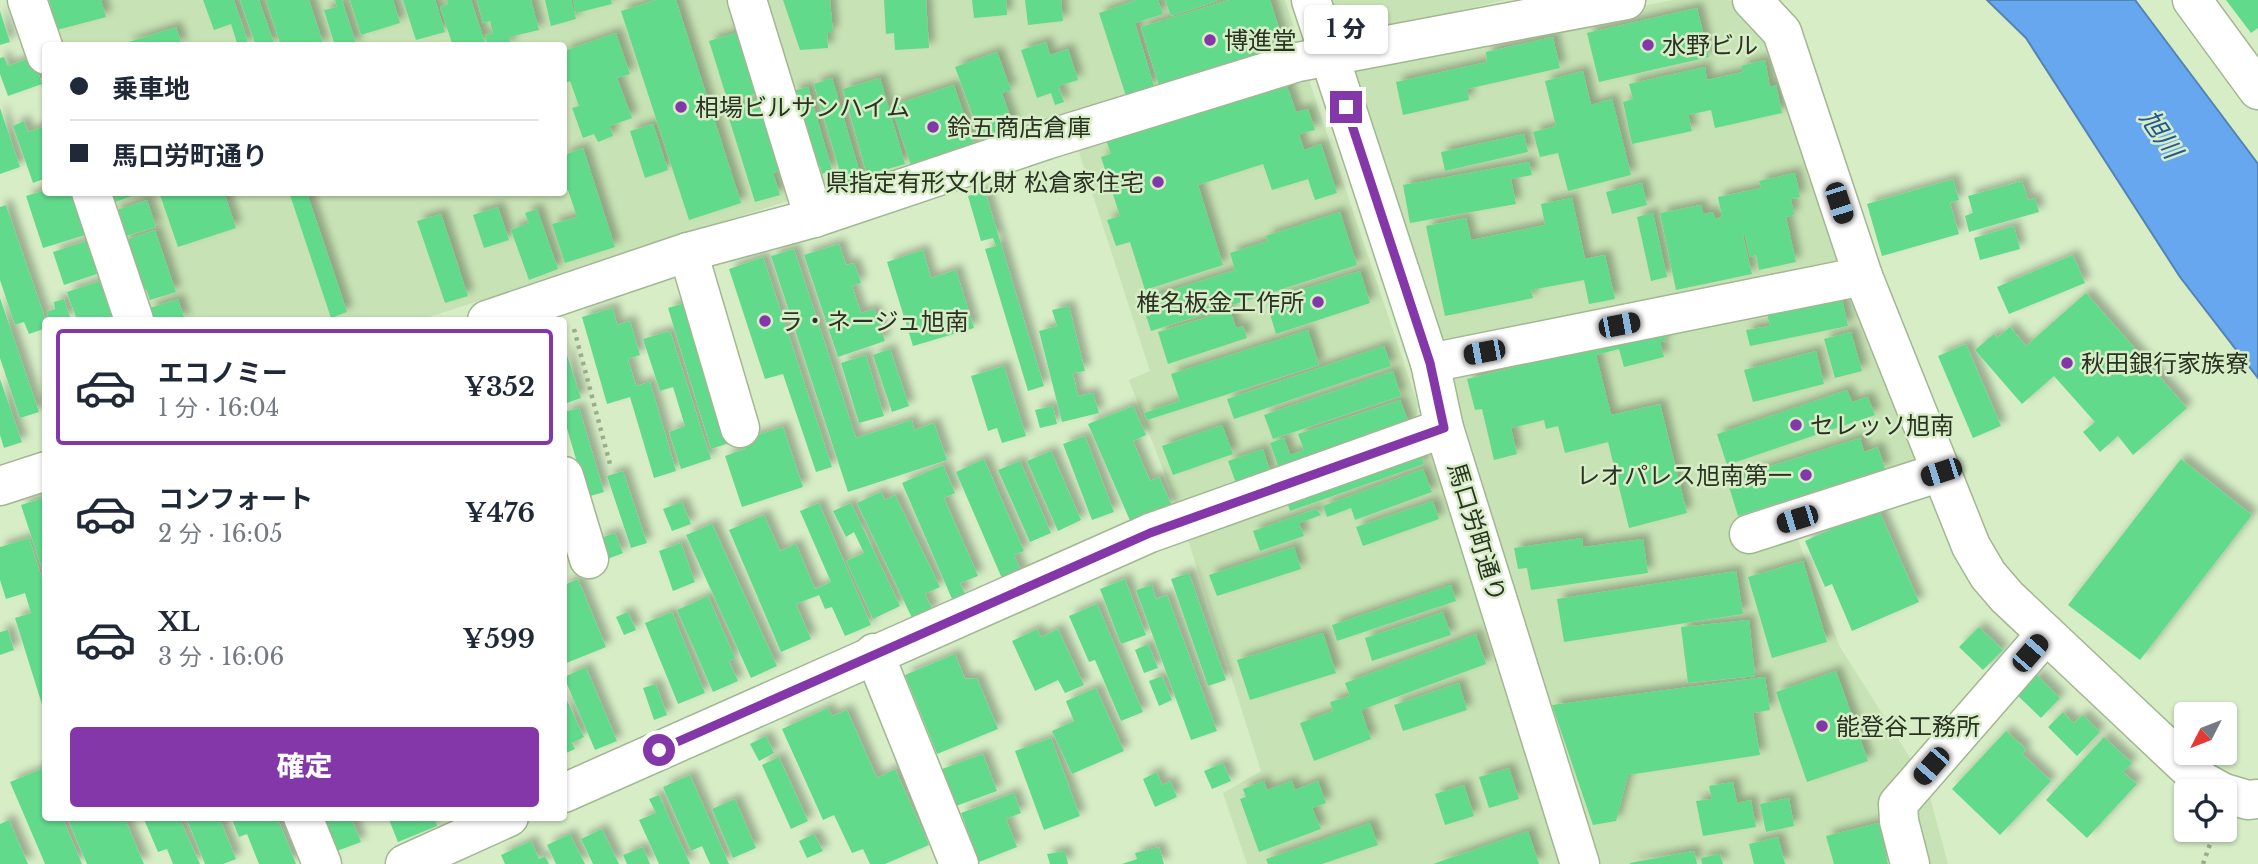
<!DOCTYPE html>
<html lang="ja">
<head>
<meta charset="utf-8">
<style>
	body { margin:0; font-family:"Libre Baskerville","Noto Sans JP",serif; background:#f6f6f7; color:#1f2937; height:100vh; display:flex; flex-direction:column; font-size:26px; white-space:nowrap }
	* { box-sizing:border-box; margin:0 }
	p { font-size:23px; color:#747a83 }
	.icon { flex:none; width:38px; height:38px; fill:none; stroke:currentColor; stroke-width:2; stroke-linecap:round; stroke-linejoin:round }
	.map { position:relative; flex:1; overflow:hidden }
	.drawer { position:absolute; left:42px; top:317px; width:525px; height:504px; display:flex; flex-direction:column; background:#fff; border-radius:7px; box-shadow:0 2px 5px #0004 }
	.drawer>* { flex:none }
	.guide { position:absolute; left:42px; top:42px; width:525px; height:154px; border-radius:7px; box-shadow:0 2px 5px #0004; display:grid; align-content:center; height:154px; padding:0 28px; background:#fff }
	.needle { width:46px; rotate:228deg }
	.buttons { position:absolute; left:2174px; top:702px; display:grid; gap:14px }
	.buttons a { display:grid; place-items:center; width:63px; height:63px; border-radius:7px; background:#fff; box-shadow:0 2px 5px #0004; font-size:35px }
	.end { position:absolute; width:32px; height:32px; margin:-16px; border:9px solid #8337a9; background:#fff; box-shadow:0 0 0 4px #fff }
	.from { border-radius:50% }
	.bubble { position:absolute; height:49px; border-radius:7px; background:#fff; box-shadow:0 2px 5px #0004; font-size:23px; font-weight:800; line-height:49px; text-align:center }
	.car { position:absolute; width:21px; height:42px; margin:-21px -10px; border-radius:9px; box-shadow:0 0 5px 2px #0007; background:linear-gradient(#222 24%,#8ab4d8 0 40%,#222 0 76%,#8ab4d8 0 86%,#222 0) }
	.guide b { display:flex; align-items:center; gap:24px; height:66px; font-size:26px }
	.guide b+b { border-top:2px solid #e0e1e3 }
	.guide i { width:18px; height:18px; background:#1f2937 }
	ul { padding:12px 0 0; list-style:none }
	li { display:flex; align-items:center; gap:21px; height:116px; margin:0 14px 10px; padding:0 14px; border:4px solid transparent; border-radius:7px }
	li div { flex:1 }
	li b { display:block; font-size:26px }
	li em { font-style:normal; font-weight:800 }
	li.selected { border-color:#8337a9 }
	li>.icon { width:63px; height:63px; stroke-width:1.5 }
	.cta { display:flex; gap:14px; margin-top:auto; padding:14px 28px }
	.cta a { flex:1; height:80px; border-radius:7px; background:#8337a9; color:#fff; font-size:28px; font-weight:800; line-height:80px; text-align:center }
	.map>svg:first-child { display:block }
</style>
</head>
<body>
<div class="map">
<svg width="2258" height="864" viewBox="0 0 2258 864">
	<defs>
		<filter id="shadow"><feDropShadow dx="6" dy="-6" stdDeviation="3.5" flood-color="#0004"/></filter>
	</defs>
	<rect width="100%" height="100%" fill="#d6edc6"/>
	<g fill="#c7e2b4">
		<polygon points="37,0 743,0 803,196 420,320 142,320 100,193 564,192 564,46 52,45"/>
		<polygon points="759,0 1285,0 1294,28 1283,57 823,205"/>
		<polygon points="1323,0 1505,0 1335,40"/>
		<polygon points="1673,0 1728,0 1742,4 1769,30 1842,265 1435,344 1346,65"/>
		<polygon points="1305,68 1418,405 1414,430 1179,512 1129,380 1150,371 1075,140"/>
		<polygon points="1848,285 1925,486 1796,535 1840,647 1926,783 1948,864 1591,864 1445,369"/>
		<polygon points="1427,440 1560,864 1247,864 1223,793 1261,771 1184,527"/>
	</g>
	<polygon fill="#67a7ef" stroke="#5584b2" stroke-width="2" points="1987,0 2135,0 2258,164 2258,378 2180,277 2026,38"/>
	<g fill="#62da8c" filter="url(#shadow)">
		<polygon points="49,0 101,0 106,17 57,30"/>
		<polygon points="203,0 234,0 249,46 238,46 231,24 214,30"/>
		<polygon points="240,0 259,0 275,46 256,46"/>
		<polygon points="266,0 309,0 324,46 281,46"/>
		<polygon points="335,0 342,0 357,46 335,46 324,10 337,7"/>
		<polygon points="350,0 393,0 400,23 361,35"/>
		<polygon points="403,0 435,0 445,32 416,40"/>
		<polygon points="447,0 471,0 486,46 453,46 440,7 448,4"/>
		<polygon points="477,0 531,0 539,30 509,37 511,46 488,46 485,35 493,33 490,21 483,23"/>
		<polygon points="545,0 571,0 576,19 551,26"/>
		<polygon points="573,0 611,0 612,4 576,13"/>
		<polygon points="656,0 676,0 741,203 689,220 621,11"/>
		<polygon points="783,0 830,0 833,33 827,33 828,48 800,50"/>
		<polygon points="884,0 926,0 929,48 895,50 894,33 886,34"/>
		<polygon points="972,0 1006,0 1007,15 974,18"/>
		<polygon points="1025,0 1061,0 1063,21 1028,25"/>
		<polygon points="1137,0 1158,0 1163,14 1135,23 1154,86 1126,96 1099,13"/>
		<polygon points="1165,0 1217,0 1217,1 1171,16"/>
		<polygon points="1229,0 1270,0 1282,38 1266,43 1270,56 1159,85 1141,27"/>
		<polygon points="2226,0 2258,0 2258,28 2251,33"/>
		<polygon points="1697,8 1709,57 1599,82 1587,33"/>
		<polygon points="0,11 10,42 0,45"/>
		<polygon points="176,27 182,46 127,46 126,43"/>
		<polygon points="752,28 761,92 728,102 709,41"/>
		<polygon points="616,33 630,74 617,78 632,118 610,126 613,136 598,142 594,134 583,138 572,108 579,106 570,81 565,83 564,79 564,51"/>
		<polygon points="1553,37 1560,68 1467,89 1469,100 1403,115 1396,82 1487,62 1486,52"/>
		<polygon points="1046,42 1050,55 1068,49 1078,80 1058,86 1064,102 1055,105 1051,93 1037,98 1021,50"/>
		<polygon points="997,52 1011,90 1002,93 1015,130 982,141 955,67"/>
		<polygon points="4,57 8,66 33,57 42,84 8,96 0,74 0,58"/>
		<polygon points="1765,60 1770,87 1776,85 1782,113 1715,128 1711,110 1688,115 1692,131 1632,144 1623,102 1633,99 1629,84 1705,67 1707,80 1743,72 1741,66"/>
		<polygon points="1583,71 1591,105 1612,99 1631,175 1568,191 1558,153 1540,157 1533,132 1556,126 1545,81"/>
		<polygon points="1284,77 1296,112 1308,109 1315,130 1299,134 1304,150 1321,144 1337,193 1315,200 1308,179 1272,190 1263,164 1198,185 1223,265 1145,290 1130,242 1116,246 1107,220 1120,216 1101,157 1111,154 1106,140"/>
		<polygon points="832,78 863,184 845,189 814,84"/>
		<polygon points="880,78 905,164 867,175 843,89"/>
		<polygon points="954,85 975,147 912,168 891,106"/>
		<polygon points="808,87 832,170 822,174 820,166 816,167 793,91"/>
		<polygon points="766,96 788,168 773,173 780,195 755,202 726,109"/>
		<polygon points="0,108 20,167 0,174"/>
		<polygon points="24,121 28,132 46,126 46,178 33,183 13,126"/>
		<polygon points="653,124 668,170 645,178 630,131"/>
		<polygon points="1524,134 1528,152 1445,171 1441,152"/>
		<polygon points="583,148 615,247 565,263 552,224 577,217 568,190 564,191 564,155"/>
		<polygon points="1529,162 1532,175 1511,179 1516,204 1410,223 1403,185"/>
		<polygon points="1795,173 1800,197 1791,199 1794,215 1786,217 1796,262 1759,270 1756,255 1750,257 1745,236 1743,236 1752,274 1676,290 1660,213 1701,205 1703,214 1713,212 1715,219 1722,217 1718,197 1761,188 1759,181"/>
		<polygon points="1953,179 1959,200 1950,203 1959,234 1882,256 1867,204"/>
		<polygon points="2022,181 2028,200 2035,198 2039,212 1969,232 1965,216 1973,213 1968,196"/>
		<polygon points="1642,183 1647,205 1612,214 1606,192"/>
		<polygon points="46,190 46,192 72,192 85,235 43,248 26,196"/>
		<polygon points="985,191 1044,386 1028,391 985,249 996,246 993,238 981,241 968,196"/>
		<polygon points="105,192 141,192 141,193 109,204"/>
		<polygon points="159,192 224,192 236,228 178,247"/>
		<polygon points="289,192 298,192 299,196 307,193 347,312 331,318"/>
		<polygon points="1572,198 1585,259 1605,255 1615,299 1589,304 1584,280 1531,290 1533,298 1445,316 1426,226 1466,218 1471,240 1545,225 1541,204"/>
		<polygon points="147,200 156,227 122,237 114,211"/>
		<polygon points="6,205 46,321 46,328 29,334 24,322 15,325 0,280 0,207"/>
		<polygon points="498,207 509,240 484,248 473,215"/>
		<polygon points="537,209 558,269 529,280 511,230 529,223 525,213"/>
		<polygon points="1340,212 1357,265 1151,331 1141,300 1235,270 1230,253 1268,241 1266,236"/>
		<polygon points="1653,213 1667,277 1651,281 1637,217"/>
		<polygon points="441,214 468,296 445,303 417,221"/>
		<polygon points="2014,226 2020,249 1980,260 1974,238"/>
		<polygon points="155,230 176,292 150,300 146,289 139,292 122,241"/>
		<polygon points="89,240 100,273 64,285 53,252"/>
		<polygon points="839,244 846,265 854,263 861,283 852,286 861,313 874,309 885,341 838,357 804,255"/>
		<polygon points="794,249 856,438 912,420 914,430 934,423 947,460 848,492 771,256"/>
		<polygon points="923,250 931,278 956,270 974,328 913,346 887,262"/>
		<polygon points="2073,255 2085,283 2009,314 1997,287"/>
		<polygon points="763,257 832,467 816,472 783,374 765,379 729,269"/>
		<polygon points="1360,271 1370,303 1276,334 1266,301"/>
		<polygon points="103,280 116,320 77,320 67,292"/>
		<polygon points="1840,290 1848,326 1750,346 1746,330 1770,326 1765,305"/>
		<polygon points="2086,293 2187,408 2133,455 2118,436 2100,452 2083,432 2095,422 2054,376 2022,404 1975,350 1994,334 1997,338 2010,327 2026,346"/>
		<polygon points="0,298 39,412 20,418 0,358"/>
		<polygon points="64,299 71,320 49,320 47,312 55,309 54,302"/>
		<polygon points="178,299 185,320 147,320 153,318 150,308"/>
		<polygon points="688,302 732,442 711,449 668,308"/>
		<polygon points="1069,306 1085,371 1073,373 1078,396 1093,393 1099,413 1062,422 1039,331 1057,326 1052,310"/>
		<polygon points="613,308 617,325 630,321 640,355 628,359 636,386 650,382 676,471 654,478 630,397 607,404 582,317"/>
		<polygon points="1230,310 1236,328 1243,326 1247,338 1168,364 1158,332"/>
		<polygon points="1662,325 1666,341 1660,342 1664,357 1624,367 1619,349 1596,355 1611,415 1660,404 1687,513 1629,528 1608,442 1565,453 1558,426 1546,429 1544,420 1511,428 1517,454 1494,460 1482,409 1475,410 1467,379 1552,358 1550,352"/>
		<polygon points="1308,330 1319,365 1147,420 1144,413 1180,401 1171,374"/>
		<polygon points="670,331 711,459 681,469 669,432 685,426 673,387 660,391 643,339"/>
		<polygon points="1851,332 1862,371 1835,378 1824,339"/>
		<polygon points="1966,344 2001,426 1973,438 1938,356"/>
		<polygon points="564,346 581,398 564,404"/>
		<polygon points="1384,346 1391,366 1234,419 1227,399"/>
		<polygon points="890,349 909,406 892,412 873,355"/>
		<polygon points="1816,351 1824,384 1753,402 1744,370"/>
		<polygon points="866,355 884,416 859,423 841,363"/>
		<polygon points="1004,366 1026,436 1002,443 997,428 988,431 971,376"/>
		<polygon points="1393,371 1401,396 1273,439 1264,415"/>
		<polygon points="0,379 22,442 4,448 0,435"/>
		<polygon points="1847,390 1852,402 1868,397 1875,415 1727,465 1717,434"/>
		<polygon points="1400,400 1410,426 1280,471 1270,443 1284,438 1290,455 1304,450 1298,434"/>
		<polygon points="1053,406 1057,424 1040,428 1035,410"/>
		<polygon points="1133,406 1146,435 1133,441 1150,481 1159,477 1172,506 1131,523 1088,424"/>
		<polygon points="579,408 604,492 587,497 564,418 564,412"/>
		<polygon points="1222,425 1233,454 1173,475 1162,446"/>
		<polygon points="783,427 803,487 742,507 725,456 745,449 742,440"/>
		<polygon points="1085,436 1114,512 1092,520 1063,444"/>
		<polygon points="1860,438 1864,452 1878,447 1885,469 1738,516 1727,480"/>
		<polygon points="1417,445 1424,464 1290,511 1284,493"/>
		<polygon points="1263,449 1271,475 1237,486 1228,461"/>
		<polygon points="1051,451 1081,520 1058,531 1027,461"/>
		<polygon points="984,459 1024,551 1014,555 1023,575 1004,583 956,472"/>
		<polygon points="2181,459 2252,515 2140,660 2068,605"/>
		<polygon points="1020,461 1051,533 1030,542 998,470"/>
		<polygon points="943,465 955,493 944,498 978,576 960,583 965,594 952,599 902,483"/>
		<polygon points="1423,469 1432,492 1355,520 1351,508 1327,517 1323,506"/>
		<polygon points="623,471 647,543 631,548 607,476"/>
		<polygon points="881,492 885,500 895,495 940,587 925,594 933,611 913,620 857,503"/>
		<polygon points="46,497 46,578 45,578 21,505"/>
		<polygon points="1433,501 1439,519 1363,546 1356,527"/>
		<polygon points="682,502 691,524 672,531 663,509"/>
		<polygon points="819,503 871,625 845,636 832,607 825,609 819,595 796,604 811,639 781,652 729,530 764,515 780,551 796,544 815,589 831,582 800,511"/>
		<polygon points="851,503 900,606 873,619 846,561 864,553 854,532 846,537 833,511"/>
		<polygon points="1878,508 1919,602 1852,631 1832,584 1825,587 1805,541"/>
		<polygon points="1316,509 1321,515 1299,523 1304,536 1260,551 1253,531"/>
		<polygon points="712,524 777,666 751,678 686,535"/>
		<polygon points="615,533 623,553 605,560 598,539"/>
		<polygon points="29,538 46,591 46,614 42,616 46,626 45,714 15,618 31,613 25,593 6,599 0,580 0,547"/>
		<polygon points="1582,538 1583,547 1643,539 1648,573 1531,590 1527,568 1518,569 1514,548"/>
		<polygon points="681,543 695,582 673,591 659,551"/>
		<polygon points="1294,547 1301,569 1217,596 1209,575"/>
		<polygon points="1803,561 1827,642 1772,658 1748,577"/>
		<polygon points="1736,571 1743,614 1564,642 1557,599"/>
		<polygon points="1189,573 1226,680 1208,686 1171,579"/>
		<polygon points="578,579 606,647 564,664 564,585"/>
		<polygon points="1125,579 1146,635 1121,644 1100,589"/>
		<polygon points="1152,585 1156,599 1167,595 1217,731 1191,740 1136,590"/>
		<polygon points="1451,585 1456,601 1337,641 1332,625"/>
		<polygon points="708,596 735,658 729,661 738,681 713,692 677,610"/>
		<polygon points="1097,604 1143,712 1121,721 1095,660 1089,662 1069,616"/>
		<polygon points="628,612 636,630 624,635 616,617"/>
		<polygon points="672,612 705,693 678,704 645,623"/>
		<polygon points="1443,612 1451,635 1372,661 1365,638"/>
		<polygon points="1749,620 1755,676 1688,683 1681,627"/>
		<polygon points="1979,627 2003,650 1983,670 1959,647"/>
		<polygon points="1037,629 1041,637 1058,629 1084,685 1065,693 1058,680 1035,691 1012,641"/>
		<polygon points="8,630 14,650 0,655 0,632"/>
		<polygon points="1323,633 1336,673 1250,700 1237,660"/>
		<polygon points="1476,634 1486,664 1361,710 1371,739 1314,761 1300,723 1333,711 1330,702 1350,696 1345,683"/>
		<polygon points="1148,644 1158,668 1144,673 1135,650"/>
		<polygon points="955,654 965,679 977,678 998,729 937,754 905,675"/>
		<polygon points="586,667 617,741 595,750 564,677"/>
		<polygon points="1836,671 1868,761 1807,782 1776,692"/>
		<polygon points="2037,675 2060,698 2041,718 2017,695"/>
		<polygon points="1162,676 1172,700 1159,706 1149,681"/>
		<polygon points="1765,677 1770,710 1753,713 1760,755 1628,775 1616,821 1593,825 1552,705"/>
		<polygon points="1459,683 1467,710 1403,731 1394,705"/>
		<polygon points="656,684 667,715 654,720 643,688"/>
		<polygon points="1096,688 1124,751 1072,774 1052,731 1074,721 1066,701"/>
		<polygon points="564,694 584,737 572,743 575,749 564,754"/>
		<polygon points="828,708 832,716 847,710 877,778 895,769 929,845 885,864 870,864 863,849 852,853 834,815 823,820 782,729"/>
		<polygon points="2063,712 2074,723 2083,715 2100,732 2077,756 2048,727"/>
		<polygon points="2006,731 2026,749 2022,754 2051,781 2000,835 1952,789"/>
		<polygon points="766,736 774,753 759,761 750,744"/>
		<polygon points="2104,737 2132,763 2123,772 2137,784 2087,838 2046,800"/>
		<polygon points="1051,738 1080,816 1044,830 1015,751"/>
		<polygon points="983,754 997,791 956,806 942,769"/>
		<polygon points="779,757 808,821 791,829 762,765"/>
		<polygon points="1223,763 1231,781 1212,789 1204,771"/>
		<polygon points="1509,768 1519,799 1489,808 1479,777"/>
		<polygon points="42,769 46,778 46,817 62,817 82,864 45,864 10,782"/>
		<polygon points="1157,772 1162,785 1170,781 1177,797 1155,807 1143,779"/>
		<polygon points="690,775 729,864 710,864 702,846 691,851 663,787"/>
		<polygon points="1264,781 1267,790 1292,781 1295,790 1318,781 1326,803 1312,808 1321,829 1259,852 1240,799 1246,797 1243,789"/>
		<polygon points="1733,782 1737,803 1751,800 1756,827 1703,836 1696,801 1712,799 1709,786"/>
		<polygon points="1464,785 1474,816 1445,825 1435,794"/>
		<polygon points="1014,793 1021,813 1006,819 1017,847 979,862 961,813"/>
		<polygon points="659,795 690,864 659,864 639,820 656,813 649,799"/>
		<polygon points="1789,798 1794,826 1766,832 1760,804"/>
		<polygon points="735,799 756,848 733,858 712,809"/>
		<polygon points="67,817 124,817 144,864 87,864"/>
		<polygon points="143,817 179,817 200,864 173,864 167,849 158,852"/>
		<polygon points="186,817 219,817 236,859 223,864 205,864"/>
		<polygon points="231,817 277,817 296,864 259,864 247,834 239,837"/>
		<polygon points="321,817 351,817 361,842 334,852"/>
		<polygon points="388,817 434,817 437,826 398,842"/>
		<polygon points="9,820 28,864 0,864 0,824"/>
		<polygon points="1370,823 1378,845 1322,864 1268,864 1266,859"/>
		<polygon points="1878,823 1888,864 1834,864 1826,836"/>
		<polygon points="602,829 619,864 593,864 581,839"/>
		<polygon points="1528,831 1539,864 1433,864"/>
		<polygon points="570,834 585,864 556,864 547,845"/>
		<polygon points="814,834 823,851 807,858 799,841"/>
		<polygon points="1778,837 1785,864 1754,864 1749,844"/>
		<polygon points="531,841 539,859 545,856 549,864 505,864 501,855"/>
		<polygon points="643,847 650,864 627,864 623,855"/>
		<polygon points="1159,847 1164,864 1122,864 1137,859 1135,853"/>
		<polygon points="1065,851 1068,864 1050,864 1047,854"/>
		<polygon points="1694,851 1697,864 1630,864 1630,863"/>
		<polygon points="1720,854 1723,864 1702,864 1701,858"/>
	</g>
	<g fill="none" stroke-linecap="round" stroke-linejoin="round">
		<defs>
			<g id="minor">
				<polyline points="27,0 46,55"/>
				<polyline points="747,0 814,218"/>
				<polyline points="1311,0 1430,363 1444,428 1580,864"/>
				<polyline points="1752,0 1782,32 1863,276 1971,546 1988,575 2007,597 2202,781 2220,791"/>
				<polyline points="2192,0 2258,90"/>
				<polyline points="91,192 134,320"/>
				<polyline points="688,252 740,428"/>
				<polyline points="487,320 688,252 814,218 1046,140 1298,62 1626,0"/>
				<polyline points="1430,363 1863,276"/>
				<polyline points="564,476 589,559"/>
				<polyline points="0,486 46,471"/>
				<polyline points="1749,534 1941,472"/>
				<polyline points="874,653 959,864"/>
				<polyline points="564,793 1150,533 1444,428"/>
				<polyline points="2224,793 2248,800 2258,799"/>
				<polyline points="303,817 322,864"/>
				<polyline points="405,864 509,817"/>
				<polyline points="1910,864 1899,821 1898,804 2046,634"/>
			</g>
		</defs>
		<use href="#minor" stroke="#a1b792" stroke-width="41"/>
		<g stroke="#9bad8e" stroke-width="4.5" stroke-dasharray="3.5 5" stroke-linecap="butt">
			<polyline points="574,329 610,464"/>
			<polyline points="2203,864 2215,830"/>
		</g>
		<use href="#minor" stroke="#fff" stroke-width="38"/>
	</g>
	<g fill="none" stroke-linecap="round" stroke-linejoin="round">
		<polyline stroke="#8337a9" stroke-width="9" points="659,750 1150,533 1444,428 1430,363 1346,107"/>
	</g>
	<g fill="#8337a9" stroke="#d6edc6" stroke-width="2.5">
		<circle cx="1210" cy="40" r="7"/>
		<circle cx="1648" cy="45" r="7"/>
		<circle cx="681" cy="107" r="7"/>
		<circle cx="933" cy="127" r="7"/>
		<circle cx="1158" cy="182" r="7"/>
		<circle cx="1318" cy="302" r="7"/>
		<circle cx="765" cy="321" r="7"/>
		<circle cx="2067" cy="363" r="7"/>
		<circle cx="1796" cy="425" r="7"/>
		<circle cx="1806" cy="475" r="7"/>
		<circle cx="1822" cy="726" r="7"/>
	</g>
	<g text-anchor="middle" dominant-baseline="central" stroke-width="5" stroke-linejoin="round" paint-order="stroke">
		<g font-size="24" fill="#2a3223" stroke="#d6edc6" text-anchor="start">
			<text x="1224" y="40">博進堂</text>
			<text x="1662" y="45">水野ビル</text>
			<text x="695" y="107">相場ビルサンハイム</text>
			<text x="947" y="127">鈴五商店倉庫</text>
			<text x="1144" y="182" text-anchor="end">県指定有形文化財 松倉家住宅</text>
			<text x="1304" y="302" text-anchor="end">椎名板金工作所</text>
			<text x="779" y="321">ラ・ネージュ旭南</text>
			<text x="2081" y="363">秋田銀行家族寮</text>
			<text x="1810" y="425">セレッソ旭南</text>
			<text x="1792" y="475" text-anchor="end">レオパレス旭南第一</text>
			<text x="1836" y="726">能登谷工務所</text>
		</g>
		<g font-size="24" fill="#2a3223" stroke="#d6edc6">
			<text transform="translate(1477 532) rotate(73)">馬口労町通り</text>
		</g>
		<g font-size="26" font-style="italic" fill="#225994" stroke="#d6edc6">
			<text transform="translate(2161 134) rotate(56)">旭川</text>
		</g>
	</g>
</svg>
<div class="buttons">
<a><svg class="needle" viewBox="-14 -14 28 28"><path d="M0-13l5 13h-10z" fill="#e53935"/><path d="M0 13l5-13h-10z" fill="#747a83"/></svg></a>
<a><svg class="icon" aria-label="locate" viewBox="0 0 24 24"><circle cx="12" cy="12" r="6"/><path d="M12 2v4M12 18v4M2 12h4M18 12h4"/></svg></a>
</div>
<i class="end from" style="left:659px;top:750px"></i>
<i class="end" style="left:1346px;top:107px"></i>
<div class="bubble" style="left:1304px;top:5px;width:84px">1 分</div>
<i class="car" style="left:1839px;top:203px;rotate:162deg"></i>
<i class="car" style="left:1619px;top:325px;rotate:79deg"></i>
<i class="car" style="left:1484px;top:352px;rotate:259deg"></i>
<i class="car" style="left:1941px;top:472px;rotate:252deg"></i>
<i class="car" style="left:1797px;top:519px;rotate:253deg"></i>
<i class="car" style="left:2030px;top:653px;rotate:41deg"></i>
<i class="car" style="left:1931px;top:766px;rotate:221deg"></i>
<div class="guide">
<b><i class="from"></i>乗車地</b>
<b><i></i>馬口労町通り</b>
</div>
<section class="drawer">
<ul>
<li class="selected"><svg class="icon" aria-label="car" viewBox="0 0 24 24"><path d="M5 17H2v-5l4-1 3-4h7l3 4 3 1v5h-3M9 17h6M6 11h13"/><circle cx="7" cy="17" r="2"/><circle cx="17" cy="17" r="2"/></svg><div><b>エコノミー</b><p>1 分 · 16:04</p></div><em>¥352</em></li>
<li><svg class="icon" aria-label="car" viewBox="0 0 24 24"><path d="M5 17H2v-5l4-1 3-4h7l3 4 3 1v5h-3M9 17h6M6 11h13"/><circle cx="7" cy="17" r="2"/><circle cx="17" cy="17" r="2"/></svg><div><b>コンフォート</b><p>2 分 · 16:05</p></div><em>¥476</em></li>
<li><svg class="icon" aria-label="car" viewBox="0 0 24 24"><path d="M5 17H2v-5l4-1 3-4h7l3 4 3 1v5h-3M9 17h6M6 11h13"/><circle cx="7" cy="17" r="2"/><circle cx="17" cy="17" r="2"/></svg><div><b>XL</b><p>3 分 · 16:06</p></div><em>¥599</em></li>
</ul>
<div class="cta"><a>確定</a></div>
</section>
</div>
</body>
</html>
